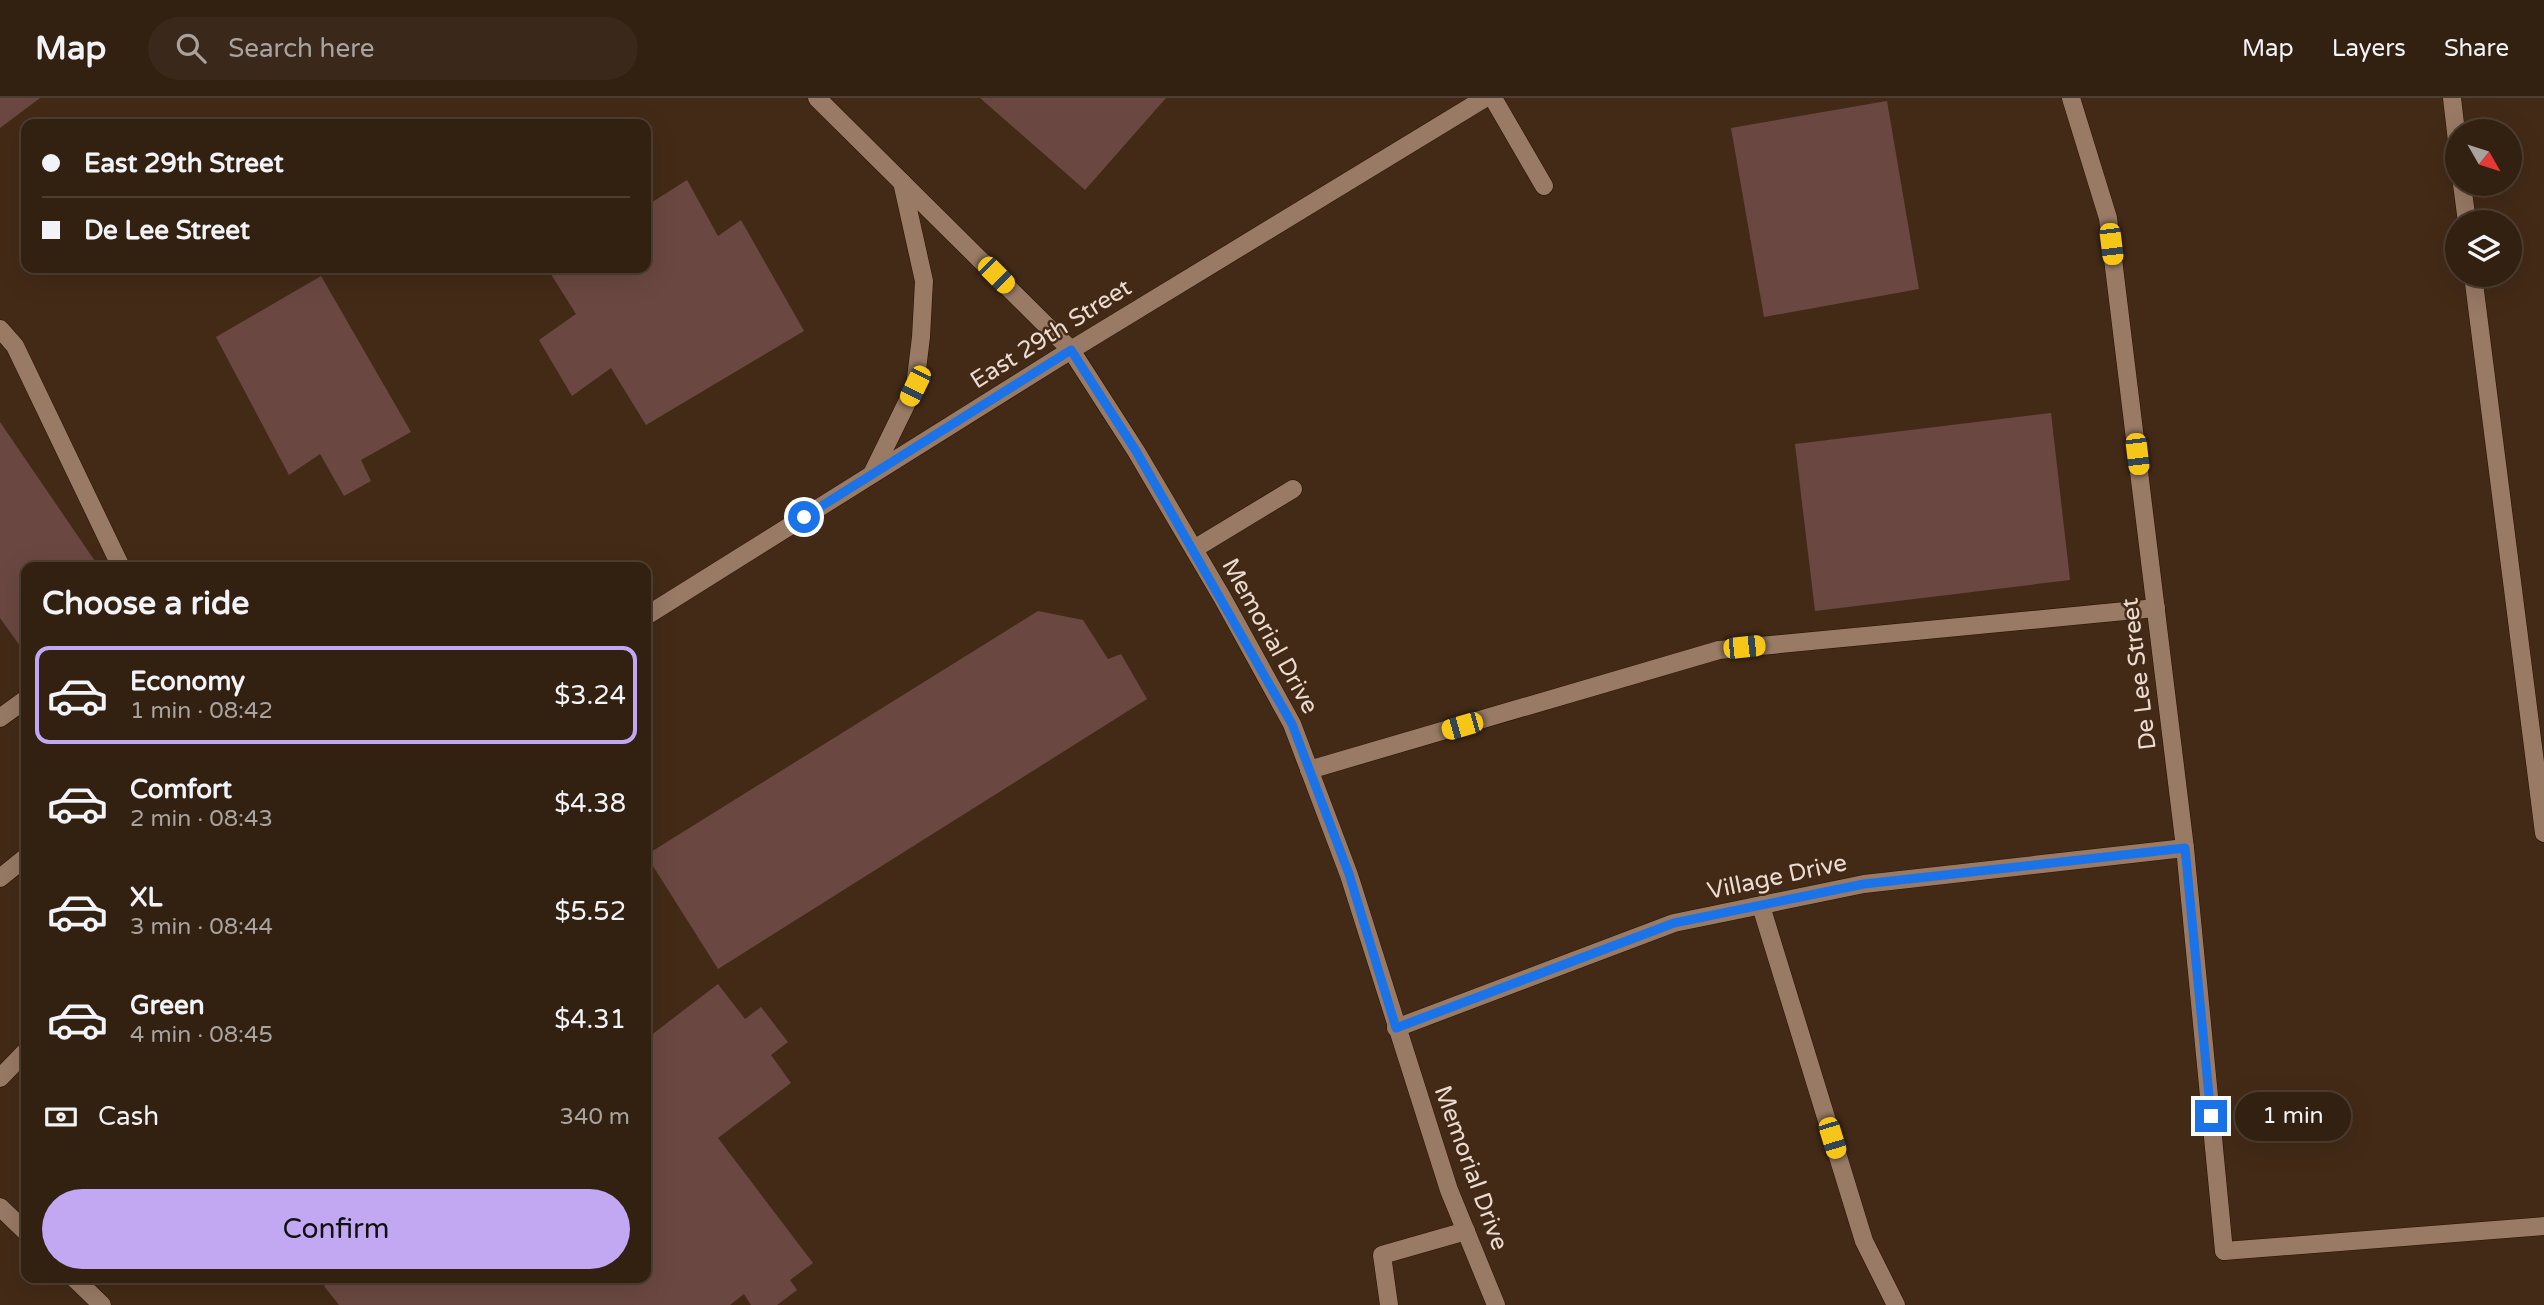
<!DOCTYPE html>
<html lang="en">
<head>
<meta charset="utf-8">
<style>
	body { margin:0; font-family:"Varela Round",sans-serif; background:#3a281a; color:#f1f3f6; height:100vh; display:flex; flex-direction:column; font-size:26px; white-space:nowrap }
	* { box-sizing:border-box; margin:0 }
	p { font-size:23px; color:#a8a39f }
	.icon { flex:none; width:38px; height:38px; fill:none; stroke:currentColor; stroke-width:2; stroke-linecap:round; stroke-linejoin:round }
	.map { position:relative; flex:1; overflow:hidden }
	.details { position:absolute; left:21px; top:464px; width:630px; height:721px; display:flex; flex-direction:column; background:#322011; border-radius:14px; box-shadow:0 7px 28px #0002,0 0 0 2px #4d3e31 }
	.details>* { flex:none }
	.hud { position:absolute; left:21px; top:21px; width:630px; height:154px; border-radius:14px; box-shadow:0 7px 28px #0002,0 0 0 2px #4d3e31; display:grid; align-content:center; height:154px; padding:0 21px; background:#322011 }
	.needle { width:46px; rotate:129deg }
	.tools { position:absolute; left:2445px; top:21px; display:grid; gap:14px }
	.tools a { display:grid; place-items:center; width:77px; height:77px; border-radius:50%; background:#322011; box-shadow:0 7px 28px #0002,0 0 0 2px #4d3e31; font-size:35px }
	.end { position:absolute; width:32px; height:32px; margin:-16px; border:9px solid #1a73e8; background:#fff; box-shadow:0 0 0 4px #fff }
	.from { border-radius:50% }
	.bubble { position:absolute; height:49px; border-radius:24px; background:#322011; box-shadow:0 7px 28px #0002,0 0 0 2px #4d3e31; font-size:23px; font-weight:600; line-height:49px; text-align:center }
	.car { position:absolute; width:21px; height:42px; margin:-21px -10px; border-radius:9px; box-shadow:0 0 5px 2px #0007; background:linear-gradient(#f5c518 24%,#345 0 40%,#f5c518 0 76%,#345 0 86%,#f5c518 0) }
	.hud b { display:flex; align-items:center; gap:24px; height:66px; font-size:26px }
	.hud b+b { border-top:2px solid #4d3e31 }
	.hud i { width:18px; height:18px; background:#f1f3f6 }
	ul { padding:0; list-style:none }
	li { display:flex; align-items:center; gap:21px; height:98px; margin:0 14px 10px; padding:0 7px; border:4px solid transparent; border-radius:14px }
	li div { flex:1 }
	li b { display:block; font-size:26px }
	li em { font-style:normal; font-weight:600 }
	li.current { border-color:#c2a7f2 }
	li>.icon { width:63px; height:63px; stroke-width:1.5 }
	h2 { padding:0 21px; font-size:32px; line-height:84px }
	.pay { display:flex; align-items:center; gap:18px; height:77px; padding:0 21px; font-size:26px }
	.pay p { margin-inline-start:auto }
	.primary-button { display:flex; gap:14px; margin-top:auto; padding:14px 21px }
	.primary-button a { flex:1; height:80px; border-radius:42px; background:#c2a7f2; color:#111; font-size:28px; font-weight:600; line-height:80px; text-align:center }
	header { display:flex; align-items:center; gap:42px; box-sizing:border-box; height:98px; padding:0 35px; background:#322011; border-bottom:2px solid #4d3e31 }
	header strong { font-size:33px }
	nav { display:flex; gap:38px; margin-inline-start:auto; font-size:24px }
	.search { width:490px; height:63px; background:#3a281a; display:flex; align-items:center; gap:18px; box-sizing:border-box; padding:0 24px; border-radius:38px; color:#a8a39f; font-size:26px }
	.map>svg:first-child { display:block }
</style>
</head>
<body>
<header>
<strong>Map</strong>
<div class="search"><svg class="icon" aria-label="search" viewBox="0 0 24 24"><circle cx="10" cy="10" r="6"/><path d="M15 15l6 6"/></svg>Search here</div>
<nav><a>Map</a><a>Layers</a><a>Share</a></nav>
</header>
<div class="map">
<svg width="2544" height="1207" viewBox="0 0 2544 1207">
	<rect width="100%" height="100%" fill="#432a17"/>
	<g fill="#6a4841">
		<polygon points="0,0 40,0 0,30"/>
		<polygon points="980,0 1166,0 1085,92"/>
		<polygon points="1887,3 1919,191 1764,219 1731,30"/>
		<polygon points="687,82 718,138 741,122 804,233 646,327 611,270 572,298 539,242 576,216 547,170 646,170 646,108"/>
		<polygon points="321,178 411,334 361,362 371,383 344,398 320,356 289,377 216,239"/>
		<polygon points="2051,315 2070,482 1815,513 1795,346"/>
		<polygon points="0,324 99,469 26,469 26,549 23,552 0,520"/>
		<polygon points="1038,513 1083,522 1108,561 1121,556 1147,601 718,871 646,757"/>
		<polygon points="718,886 745,921 761,909 788,944 771,957 791,985 718,1040 813,1165 790,1182 797,1192 777,1207 751,1207 744,1196 730,1207 339,1207 324,1188 336,1180 646,1180 646,941"/>
	</g>
	<g fill="none" stroke-linecap="round" stroke-linejoin="round">
		<defs>
			<g id="service">
				<polyline points="1493,0 1544,88"/>
				<polyline points="2452,0 2457,43"/>
				<polyline points="2462,86 2467,124"/>
				<polyline points="2473,177 2544,735"/>
				<polyline points="0,231 15,248 121,469"/>
				<polyline points="1194,451 1293,391"/>
				<polyline points="0,620 26,601"/>
				<polyline points="1309,672 1719,552 2156,510"/>
				<polyline points="0,780 26,759"/>
				<polyline points="1761,808 1864,1143 1896,1207"/>
				<polyline points="2224,1153 2544,1128"/>
				<polyline points="1389,1207 1382,1157 1466,1133"/>
			</g>
			<g id="minor">
				<polyline points="817,0 1071,252 1136,353 1222,499 1292,626 1349,777 1449,1092 1496,1207"/>
				<polyline points="2071,0 2108,120 2185,750 2224,1153"/>
				<polyline points="1396,930 1674,825 1864,786 2185,750"/>
			</g>
			<g id="tertiary">
				<polyline points="0,1109 26,1134"/>
				<polyline points="74,1180 102,1207"/>
			</g>
			<g id="secondary">
				<polyline points="872,376 915,288 921,239 924,183 902,84"/>
				<polyline points="646,518 1071,252 1485,0"/>
				<polyline points="0,980 26,953"/>
			</g>
		</defs>
		<use href="#service" stroke="#291201" stroke-width="19"/>
		<use href="#minor" stroke="#291201" stroke-width="19"/>
		<use href="#tertiary" stroke="#291201" stroke-width="19"/>
		<use href="#secondary" stroke="#291201" stroke-width="19"/>
		<use href="#service" stroke="#987a65" stroke-width="18"/>
		<use href="#minor" stroke="#987a65" stroke-width="18"/>
		<use href="#tertiary" stroke="#987a65" stroke-width="18"/>
		<use href="#secondary" stroke="#987a65" stroke-width="18"/>
	</g>
	<g fill="none" stroke-linecap="round" stroke-linejoin="round">
		<polyline stroke="#1a73e8" stroke-width="9" points="804,419 1071,252 1136,353 1292,626 1349,776 1396,930 1674,825 1864,786 2185,750 2211,1018"/>
	</g>
	<g text-anchor="middle" dominant-baseline="central" stroke-width="5" stroke-linejoin="round" paint-order="stroke">
		<g font-size="24" fill="#ecdbd0" stroke="#432a17">
			<text transform="translate(1051 236) rotate(-32)">East 29th Street</text>
			<text transform="translate(1270 538) rotate(61)">Memorial Drive</text>
			<text transform="translate(2139 576) rotate(-97)">De Lee Street</text>
			<text transform="translate(1777 779) rotate(-12)">Village Drive</text>
			<text transform="translate(1471 1070) rotate(70)">Memorial Drive</text>
		</g>
	</g>
</svg>
<div class="tools">
<a><svg class="needle" viewBox="-14 -14 28 28"><path d="M0-13l5 13h-10z" fill="#e53935"/><path d="M0 13l5-13h-10z" fill="#a8a39f"/></svg></a>
<a><svg class="icon" aria-label="layers" viewBox="0 0 24 24"><path d="M12 4l9 5-9 5-9-5zM3 14l9 5 9-5"/></svg></a>
</div>
<i class="end from" style="left:804px;top:419px"></i>
<i class="end" style="left:2211px;top:1018px"></i>
<div class="bubble" style="left:2235px;top:994px;width:116px">1 min</div>
<i class="car" style="left:2111px;top:146px;rotate:173deg"></i>
<i class="car" style="left:996px;top:177px;rotate:135deg"></i>
<i class="car" style="left:915px;top:288px;rotate:206deg"></i>
<i class="car" style="left:2137px;top:356px;rotate:173deg"></i>
<i class="car" style="left:1744px;top:549px;rotate:84deg"></i>
<i class="car" style="left:1462px;top:628px;rotate:254deg"></i>
<i class="car" style="left:1832px;top:1040px;rotate:163deg"></i>
<div class="hud">
<b><i class="from"></i>East 29th Street</b>
<b><i></i>De Lee Street</b>
</div>
<section class="details">
<h2>Choose a ride</h2>
<ul>
<li class="current"><svg class="icon" aria-label="car" viewBox="0 0 24 24"><path d="M5 17H2v-5l4-1 3-4h7l3 4 3 1v5h-3M9 17h6M6 11h13"/><circle cx="7" cy="17" r="2"/><circle cx="17" cy="17" r="2"/></svg><div><b>Economy</b><p>1 min · 08:42</p></div><em>$3.24</em></li>
<li><svg class="icon" aria-label="car" viewBox="0 0 24 24"><path d="M5 17H2v-5l4-1 3-4h7l3 4 3 1v5h-3M9 17h6M6 11h13"/><circle cx="7" cy="17" r="2"/><circle cx="17" cy="17" r="2"/></svg><div><b>Comfort</b><p>2 min · 08:43</p></div><em>$4.38</em></li>
<li><svg class="icon" aria-label="car" viewBox="0 0 24 24"><path d="M5 17H2v-5l4-1 3-4h7l3 4 3 1v5h-3M9 17h6M6 11h13"/><circle cx="7" cy="17" r="2"/><circle cx="17" cy="17" r="2"/></svg><div><b>XL</b><p>3 min · 08:44</p></div><em>$5.52</em></li>
<li><svg class="icon" aria-label="car" viewBox="0 0 24 24"><path d="M5 17H2v-5l4-1 3-4h7l3 4 3 1v5h-3M9 17h6M6 11h13"/><circle cx="7" cy="17" r="2"/><circle cx="17" cy="17" r="2"/></svg><div><b>Green</b><p>4 min · 08:45</p></div><em>$4.31</em></li>
</ul>
<div class="pay"><svg class="icon" aria-label="cash" viewBox="0 0 24 24"><path d="M3 7h18v10H3z"/><circle cx="12" cy="12" r="2"/></svg>Cash<p>340 m</p></div>
<div class="primary-button"><a>Confirm</a></div>
</section>
</div>
</body>
</html>
